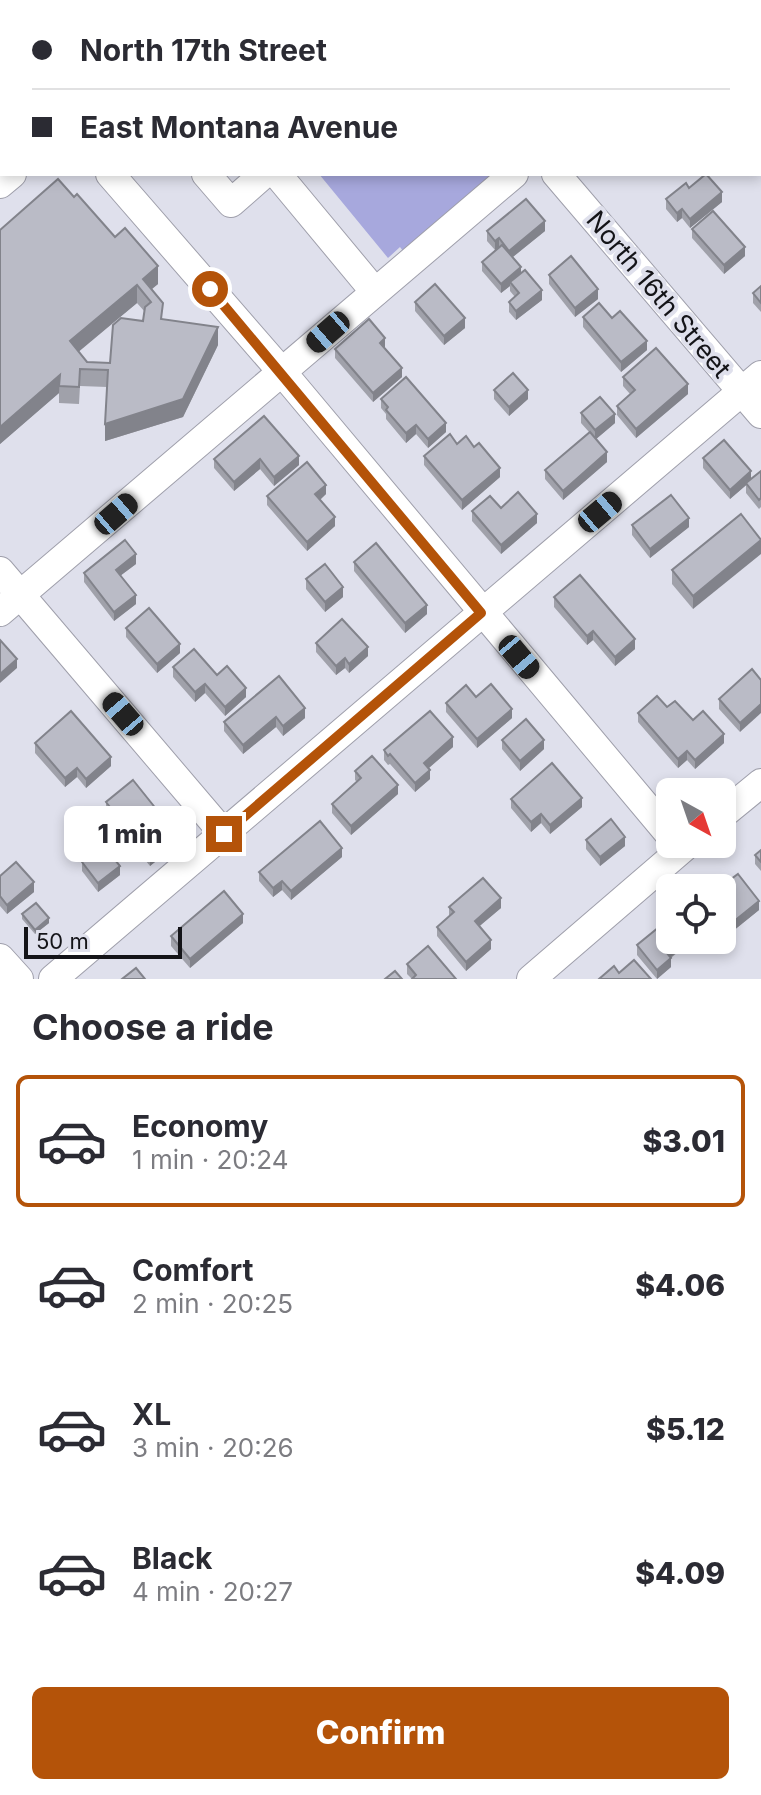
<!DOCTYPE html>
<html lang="en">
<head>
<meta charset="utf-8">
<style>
	body { margin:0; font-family:Inter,sans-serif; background:#f7f7f7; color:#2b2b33; height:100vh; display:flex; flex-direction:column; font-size:30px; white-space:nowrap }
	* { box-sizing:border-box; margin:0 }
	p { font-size:26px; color:#7c7c81 }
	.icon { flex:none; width:44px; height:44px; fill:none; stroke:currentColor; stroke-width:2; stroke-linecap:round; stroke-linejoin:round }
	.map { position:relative; height:979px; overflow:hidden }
	.details { display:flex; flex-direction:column; background:#fff; flex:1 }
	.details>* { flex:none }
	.guide { position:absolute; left:0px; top:0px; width:762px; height:176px; box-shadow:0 4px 12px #0003; display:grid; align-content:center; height:176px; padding:0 32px; background:#fff }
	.needle { width:52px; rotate:140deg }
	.fabs { position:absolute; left:656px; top:778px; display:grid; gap:16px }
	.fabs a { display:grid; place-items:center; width:80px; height:80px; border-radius:12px; background:#fff; box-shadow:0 4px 12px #0003; font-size:40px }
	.scale { position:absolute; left:24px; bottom:20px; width:158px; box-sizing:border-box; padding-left:8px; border:4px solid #141418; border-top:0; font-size:22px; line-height:28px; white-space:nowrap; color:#141418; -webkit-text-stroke:6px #dfe0ec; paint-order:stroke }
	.end { position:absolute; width:36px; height:36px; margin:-18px; border:10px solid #b45309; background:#fff; box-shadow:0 0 0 4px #fff }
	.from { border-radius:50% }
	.bubble { position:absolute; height:56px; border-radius:12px; background:#fff; box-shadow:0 4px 12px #0003; font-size:26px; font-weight:800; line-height:56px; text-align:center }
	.car { position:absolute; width:24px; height:48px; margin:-24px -12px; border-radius:10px; box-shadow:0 0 6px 2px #0007; background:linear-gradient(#222 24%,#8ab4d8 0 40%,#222 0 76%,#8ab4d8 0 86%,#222 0) }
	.guide b { display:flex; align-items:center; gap:28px; height:76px; font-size:30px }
	.guide b+b { border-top:2px solid #e1e1e2 }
	.guide i { width:20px; height:20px; background:#2b2b33 }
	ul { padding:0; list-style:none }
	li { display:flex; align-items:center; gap:24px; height:132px; margin:0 16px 12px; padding:0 16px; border:4px solid transparent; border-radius:12px }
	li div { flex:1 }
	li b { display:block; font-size:30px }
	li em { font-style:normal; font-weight:800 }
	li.selected { border-color:#b45309 }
	li>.icon { width:72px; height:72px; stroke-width:1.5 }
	h2 { padding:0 32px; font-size:36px; line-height:96px }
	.action { display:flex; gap:16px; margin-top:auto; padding:16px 32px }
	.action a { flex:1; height:92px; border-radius:12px; background:#b45309; color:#fff; font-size:32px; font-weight:800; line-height:92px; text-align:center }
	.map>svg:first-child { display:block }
</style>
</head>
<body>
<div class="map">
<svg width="761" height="979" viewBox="0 0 761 979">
	<rect width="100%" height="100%" fill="#dfe0ec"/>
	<polygon fill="#a7a8dd" points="319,174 493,174 403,251 400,247 388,258"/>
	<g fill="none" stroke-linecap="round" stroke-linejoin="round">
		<defs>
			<g id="minor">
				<polyline points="178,0 180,2"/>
				<polyline points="411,0 412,2"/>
				<polyline points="215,2 217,0"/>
				<polyline points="716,2 718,0"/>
				<polyline points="0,50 2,52"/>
				<polyline points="110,174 282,372 670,835"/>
				<polyline points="206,174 231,203 264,174"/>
				<polyline points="277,174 375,292"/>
				<polyline points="556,174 761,414"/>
				<polyline points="0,184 12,174"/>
				<polyline points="0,571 224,834"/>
				<polyline points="0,612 514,174"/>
				<polyline points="722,815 761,783"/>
				<polyline points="0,958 19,979"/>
				<polyline points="53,979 761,375"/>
				<polyline points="531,979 688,844"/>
			</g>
		</defs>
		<use href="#minor" stroke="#9f9fab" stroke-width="30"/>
		<use href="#minor" stroke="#fff" stroke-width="28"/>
	</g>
	<g fill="#a0a1aa" fill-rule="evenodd">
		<polygon points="689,188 722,202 690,228 682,218 677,222 666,209 666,199"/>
		<path d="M74,197L115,237L158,284L151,289L163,320L218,345L183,417L105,441L107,387L80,386L79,404L59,403V393L0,444V230ZM137,303L145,312L143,321L110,363L87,362L78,351Z"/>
		<polygon points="692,229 745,256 724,274 692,238"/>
		<polygon points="487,231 545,231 513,257 521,273 542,300 516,320 509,312 509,302 515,297 510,291 510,286 501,293 482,271 482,262 495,250 487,241"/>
		<polygon points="549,275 598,299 575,317 549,284"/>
		<polygon points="761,286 761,312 753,303 753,293"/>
		<polygon points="415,302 465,328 444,345 415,311"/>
		<polygon points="583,317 612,318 647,350 621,372 583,327"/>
		<polygon points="385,347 384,348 402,377 373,402 335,358 335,349"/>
		<polygon points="623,377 688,394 636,438 617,415 617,406 630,394 623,386"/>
		<polygon points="494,390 528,399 509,416 494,399"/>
		<polygon points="381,399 446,432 428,448 416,434 406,443 386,419 386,414 381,408"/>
		<polygon points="581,413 615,423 596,439 607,462 563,500 545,479 545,470 589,432 581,423"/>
		<polygon points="264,416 299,465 274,486 260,469 234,491 214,468 214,459"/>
		<polygon points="457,444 500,477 462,510 424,465 424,456"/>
		<polygon points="703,458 751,479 761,471 761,507 759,509 746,493 746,485 730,499 703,468"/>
		<polygon points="326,494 320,500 335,526 307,551 267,505 267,496"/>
		<polygon points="501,508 537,523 501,554 472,521 472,511"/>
		<polygon points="741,514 693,609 672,584 672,570"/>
		<polygon points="632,525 689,527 650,558 632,535"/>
		<polygon points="354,562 427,614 405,633 354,571"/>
		<polygon points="136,564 121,575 136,604 114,621 84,582 84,573"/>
		<polygon points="306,579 343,597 325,612 306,589"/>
		<polygon points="554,597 635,649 615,666 593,640 587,645 554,607"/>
		<polygon points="126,628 180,653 157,673 126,637"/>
		<polygon points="316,643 368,656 349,673 345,668 336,675 316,652"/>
		<polygon points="173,667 217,675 246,697 225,716 205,693 195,702 173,677"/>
		<polygon points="752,669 740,732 719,709 719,699"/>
		<polygon points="279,676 305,718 283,736 276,727 243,754 224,731 224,722"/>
		<polygon points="476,697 512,718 477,748 446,712 446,703"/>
		<polygon points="667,707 693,720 724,743 695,769 687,760 678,768 638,722 638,713"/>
		<polygon points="502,740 544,749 520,771 502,749"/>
		<polygon points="35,743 111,766 86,788 77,777 65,787 35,753"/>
		<polygon points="453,747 429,768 430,779 415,792 390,764 388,765 384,760 384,750"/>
		<polygon points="355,771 398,794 351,835 332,813 332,804 357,782 355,780"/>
		<polygon points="511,799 582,807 550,834 541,823 531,832 511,808"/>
		<polygon points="106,802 177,844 150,866 106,812"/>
		<polygon points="586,840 625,846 600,866 586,849"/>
		<polygon points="761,850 761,871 755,864 755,855"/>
		<polygon points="342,857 291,900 282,890 273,897 259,881 259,872"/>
		<polygon points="82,862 120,875 98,892 82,871"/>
		<polygon points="0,876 34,892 7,914 0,906"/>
		<polygon points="722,888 759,910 733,931 723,919 722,920"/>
		<polygon points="449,907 501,908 479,926 491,949 466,971 437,936 437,927 449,916"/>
		<polygon points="22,914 49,923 35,934 22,919"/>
		<polygon points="243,923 190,968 171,946 171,936"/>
		<polygon points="670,940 692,940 671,958 671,967 657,979 637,955 637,945"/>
		<polygon points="407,964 456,979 412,979 407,974"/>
	</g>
	<g fill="#82838b">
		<polygon points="722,192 722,202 690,228 690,219"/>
		<polygon points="682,209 682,218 677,222 677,213"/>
		<polygon points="545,221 545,231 509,260 509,251"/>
		<polygon points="499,238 499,248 495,250 495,241"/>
		<polygon points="745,247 745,256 724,274 724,265"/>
		<polygon points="158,266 158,284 145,295 143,279"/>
		<polygon points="521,267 521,276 510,282 510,286 501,293 501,284"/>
		<polygon points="137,285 137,303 70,359 70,341"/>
		<polygon points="598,289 598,299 575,317 575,308"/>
		<polygon points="542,290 542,300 516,320 516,311"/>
		<polygon points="465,318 465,328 444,345 444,336"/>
		<polygon points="218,327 218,345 183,417 105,441 105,424"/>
		<polygon points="385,338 385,347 380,352 380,343"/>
		<polygon points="647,341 647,350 621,372 621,362"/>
		<polygon points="402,368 402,377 373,402 373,393"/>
		<polygon points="60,375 59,393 0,444 0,427"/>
		<polygon points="688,384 688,394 636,438 636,429"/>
		<polygon points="528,390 528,399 509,416 509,407"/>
		<polygon points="615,414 615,423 595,440 595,430"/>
		<polygon points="446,423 446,432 428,448 428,439"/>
		<polygon points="416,425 416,434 406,443 406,433"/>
		<polygon points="607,452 607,462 563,500 563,491"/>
		<polygon points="299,456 299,465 274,486 274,477"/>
		<polygon points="260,459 260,469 234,491 234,482"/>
		<polygon points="500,468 500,477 462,510 462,500"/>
		<polygon points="751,471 751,481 730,499 730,490"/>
		<polygon points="326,485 326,494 315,504 315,494"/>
		<polygon points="537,514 537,523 501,554 501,545"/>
		<polygon points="335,517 335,526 307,551 307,542"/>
		<polygon points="689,518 689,527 650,558 650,549"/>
		<polygon points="761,540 761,554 693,609 693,596"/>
		<polygon points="136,554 136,564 116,579 116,570"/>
		<polygon points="343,587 343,597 325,612 325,602"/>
		<polygon points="136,595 136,604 114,621 114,612"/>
		<polygon points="427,605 427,614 405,633 405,623"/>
		<polygon points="593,631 593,640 587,645 587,636"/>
		<polygon points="635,639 635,649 615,666 615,657"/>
		<polygon points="180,644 180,653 157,673 157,664"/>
		<polygon points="368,647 368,656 349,673 349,664"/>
		<polygon points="345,658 345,668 336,675 336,666"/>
		<polygon points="17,659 17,668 0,683 0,674"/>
		<polygon points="205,684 205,693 195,702 195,692"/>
		<polygon points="246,688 246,697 225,716 225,707"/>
		<polygon points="761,704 761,713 740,732 740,723"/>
		<polygon points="305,708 305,718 283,736 283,726"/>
		<polygon points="512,709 512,718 477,748 477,739"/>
		<polygon points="276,717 276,727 243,754 243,745"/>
		<polygon points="724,734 724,743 695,769 695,760"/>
		<polygon points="453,737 453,747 424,772 424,763"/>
		<polygon points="544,740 544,749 520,771 520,761"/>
		<polygon points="687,751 687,760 678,768 678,759"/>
		<polygon points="111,757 111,766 86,788 86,779"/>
		<polygon points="77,768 77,777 65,787 65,778"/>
		<polygon points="430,770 430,779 415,792 415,783"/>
		<polygon points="398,785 398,794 351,835 351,826"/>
		<polygon points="582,798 582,807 550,834 550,825"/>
		<polygon points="541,814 541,823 531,832 531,822"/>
		<polygon points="177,835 177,844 150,866 150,857"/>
		<polygon points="625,837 625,846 600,866 600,857"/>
		<polygon points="342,848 342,857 291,900 291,891"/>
		<polygon points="120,866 120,875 98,892 98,883"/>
		<polygon points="282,881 282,890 273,897 273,888"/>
		<polygon points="34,882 34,892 7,914 7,905"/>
		<polygon points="501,898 501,908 475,930 475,921"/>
		<polygon points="759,901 759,910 733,931 733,922"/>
		<polygon points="243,914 243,923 190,968 190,959"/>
		<polygon points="49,918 49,923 35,934 35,930"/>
		<polygon points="491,940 491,949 466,971 466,962"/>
		<polygon points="681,940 692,940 666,961 666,952"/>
		<polygon points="671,958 671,967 657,979 657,970"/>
	</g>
	<g fill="#babbc6" stroke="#82838b" stroke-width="2" fill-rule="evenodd">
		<polygon points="83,0 101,0 103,2 80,2"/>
		<polygon points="305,0 337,0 339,2 306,2"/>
		<polygon points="613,0 636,0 638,2 611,2"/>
		<polygon points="761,3 761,34 760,35 760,4"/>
		<polygon points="706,174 722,192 690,219 682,209 677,213 666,199 686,183 689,188"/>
		<path d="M58,179L74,197L77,194L115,237L125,228L158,266L143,279L163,303L161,319L218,327L183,399L105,424L108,370L80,369L79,387L59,386L60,375L0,427V230ZM137,285L151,302L145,307L143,321L121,318L113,325L110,363L87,362L70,341Z"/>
		<polygon points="526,199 545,221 509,251 499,238 495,241 487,231"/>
		<polygon points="713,211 745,247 724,265 692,229"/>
		<polygon points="502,245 521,267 501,284 482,262"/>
		<polygon points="571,256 598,289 575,308 549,275"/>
		<polygon points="525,270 542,290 516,311 509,302 519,293 510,282"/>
		<polygon points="435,284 465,318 444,336 415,302"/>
		<polygon points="761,286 761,303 753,293"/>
		<polygon points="599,303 612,318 620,311 647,341 621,362 583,317"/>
		<polygon points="369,319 385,338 380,343 402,368 373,393 335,349"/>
		<polygon points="656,348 688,384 636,429 617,406 635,390 623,377"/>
		<polygon points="513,373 528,390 509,407 494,390"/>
		<polygon points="406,377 446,423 428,439 416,425 406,433 386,410 388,407 381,399"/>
		<polygon points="600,397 615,414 595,430 581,413"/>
		<polygon points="264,416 299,456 274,477 260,459 234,482 214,459"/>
		<polygon points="590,432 607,452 563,491 545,470"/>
		<polygon points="450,434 457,444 466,436 474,447 479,443 500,468 462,500 424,456"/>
		<polygon points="724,440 751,471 730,490 703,458"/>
		<polygon points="307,462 326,485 315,494 335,517 307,542 267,496"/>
		<polygon points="761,471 761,498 759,500 746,483"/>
		<polygon points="518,492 537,514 501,545 472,511 490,496 501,508"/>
		<polygon points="671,495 689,518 650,549 632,525"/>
		<polygon points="741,514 761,540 693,596 672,570"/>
		<polygon points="125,540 136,554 116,570 136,595 114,612 84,573"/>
		<polygon points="376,543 427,605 405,623 354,562"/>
		<polygon points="325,564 343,587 325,602 306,579"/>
		<polygon points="580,575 635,639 615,657 593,631 587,636 554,597"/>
		<polygon points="149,608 180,644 157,664 126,628"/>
		<polygon points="342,619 368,647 349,664 345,658 336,666 316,643"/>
		<polygon points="0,640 17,659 0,674"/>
		<polygon points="194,649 217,675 227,666 246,688 225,707 205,684 195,692 173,667"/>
		<polygon points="752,669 761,680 761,704 740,723 719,699"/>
		<polygon points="279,676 305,708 283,726 276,717 243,745 224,722"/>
		<polygon points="491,684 512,709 477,739 446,703 466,685 476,697"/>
		<polygon points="657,696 667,707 675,701 693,720 703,711 724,734 695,760 687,751 678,759 638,713"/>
		<polygon points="71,711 111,757 86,779 77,768 65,778 35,743"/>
		<polygon points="430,711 453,737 424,763 430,770 415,783 390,754 388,756 384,750"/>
		<polygon points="526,719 544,740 520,761 502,740"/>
		<polygon points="372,756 398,785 351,826 332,804 361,778 355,771"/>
		<polygon points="552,763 582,798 550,825 541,814 531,822 511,799"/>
		<polygon points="133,780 177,835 150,857 106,802"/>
		<polygon points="611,819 625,837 600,857 586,840"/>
		<polygon points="320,821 342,848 291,891 282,881 273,888 259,872"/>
		<polygon points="103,845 120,866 98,883 82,862"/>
		<polygon points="761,850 761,862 755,855"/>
		<polygon points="16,862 34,882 7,905 0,896 0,876"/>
		<polygon points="738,874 759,901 733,922 723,910 722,911 722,888 719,888"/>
		<polygon points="483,878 501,898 475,921 491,940 466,962 437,927 454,912 449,907"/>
		<polygon points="224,891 243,914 190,959 171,936"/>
		<polygon points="36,903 49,918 35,930 22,914"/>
		<polygon points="670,918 670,940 681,940 666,952 671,958 657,970 637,945"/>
		<polygon points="428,946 456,979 412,979 416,975 407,964"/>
		<polygon points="634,960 651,979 599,979 614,966 619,973"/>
		<polygon points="136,968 145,979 122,979"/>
		<polygon points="395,971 402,979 385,979"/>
	</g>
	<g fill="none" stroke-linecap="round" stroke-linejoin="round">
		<polyline stroke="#b45309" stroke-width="10" points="210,289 481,613 224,834"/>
	</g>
	<g text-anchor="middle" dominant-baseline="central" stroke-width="8" stroke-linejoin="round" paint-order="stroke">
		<g font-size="26" fill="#141418" stroke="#dfe0ec">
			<text transform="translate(659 294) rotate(50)">North 16th Street</text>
		</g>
	</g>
</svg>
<div class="fabs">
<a><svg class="needle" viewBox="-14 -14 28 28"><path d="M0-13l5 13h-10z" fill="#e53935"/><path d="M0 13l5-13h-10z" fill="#7c7c81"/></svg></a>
<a><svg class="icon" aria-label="locate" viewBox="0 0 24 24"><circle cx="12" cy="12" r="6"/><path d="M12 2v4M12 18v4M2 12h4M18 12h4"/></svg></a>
</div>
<div class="scale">50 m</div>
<i class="end from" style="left:210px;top:289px"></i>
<i class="end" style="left:224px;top:834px"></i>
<div class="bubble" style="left:64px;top:806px;width:132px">1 min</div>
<i class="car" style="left:328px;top:332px;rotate:229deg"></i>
<i class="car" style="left:600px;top:512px;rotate:50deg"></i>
<i class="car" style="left:116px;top:514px;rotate:49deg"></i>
<i class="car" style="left:519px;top:657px;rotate:140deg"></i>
<i class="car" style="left:123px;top:714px;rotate:319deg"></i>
<div class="guide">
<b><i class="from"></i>North 17th Street</b>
<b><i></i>East Montana Avenue</b>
</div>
</div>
<section class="details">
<h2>Choose a ride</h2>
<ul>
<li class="selected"><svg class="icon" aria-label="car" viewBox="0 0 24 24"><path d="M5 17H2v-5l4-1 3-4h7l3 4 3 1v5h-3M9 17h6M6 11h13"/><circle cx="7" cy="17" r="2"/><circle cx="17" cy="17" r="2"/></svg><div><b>Economy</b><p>1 min · 20:24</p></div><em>$3.01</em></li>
<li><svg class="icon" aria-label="car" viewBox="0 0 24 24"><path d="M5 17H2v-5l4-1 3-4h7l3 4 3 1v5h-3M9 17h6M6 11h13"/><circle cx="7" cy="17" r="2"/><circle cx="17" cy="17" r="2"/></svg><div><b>Comfort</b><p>2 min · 20:25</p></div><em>$4.06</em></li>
<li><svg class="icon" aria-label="car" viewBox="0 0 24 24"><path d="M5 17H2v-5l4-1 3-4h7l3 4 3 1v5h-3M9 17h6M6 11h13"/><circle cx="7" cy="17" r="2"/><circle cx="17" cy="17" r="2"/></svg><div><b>XL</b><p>3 min · 20:26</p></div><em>$5.12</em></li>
<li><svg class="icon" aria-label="car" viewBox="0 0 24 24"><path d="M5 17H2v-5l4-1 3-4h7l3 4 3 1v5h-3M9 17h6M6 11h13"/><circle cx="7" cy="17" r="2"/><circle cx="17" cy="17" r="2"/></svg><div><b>Black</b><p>4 min · 20:27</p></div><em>$4.09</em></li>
</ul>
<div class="action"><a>Confirm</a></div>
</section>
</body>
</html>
